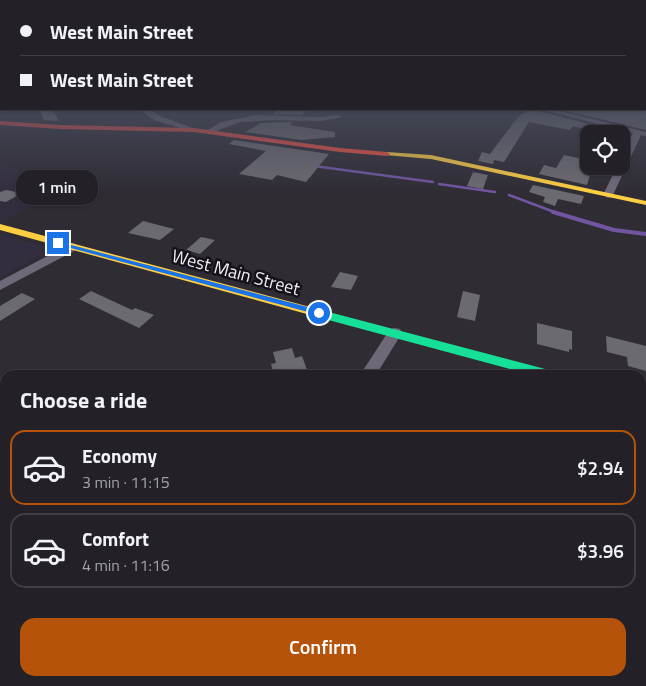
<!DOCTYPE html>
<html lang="en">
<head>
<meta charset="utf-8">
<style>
	body { margin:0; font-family:"Titillium Web",sans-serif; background:#2f2e33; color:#f1f3f6; height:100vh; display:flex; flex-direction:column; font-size:19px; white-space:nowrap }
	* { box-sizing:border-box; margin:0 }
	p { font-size:16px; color:#a3a3a7 }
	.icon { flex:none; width:28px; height:28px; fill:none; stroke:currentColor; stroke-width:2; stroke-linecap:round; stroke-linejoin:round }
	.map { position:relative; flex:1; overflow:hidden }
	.details { position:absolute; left:0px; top:370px; width:646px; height:316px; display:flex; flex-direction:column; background:#232127; border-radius:15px 15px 0 0; box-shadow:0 1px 4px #0004,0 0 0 1px #403e44 }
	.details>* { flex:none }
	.hud { position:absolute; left:0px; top:0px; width:646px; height:110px; box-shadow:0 1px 4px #0004,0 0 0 1px #403e44; display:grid; align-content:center; height:110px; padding:0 20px; background:#232127 }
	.buttons { position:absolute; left:580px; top:125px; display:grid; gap:10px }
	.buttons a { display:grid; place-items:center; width:50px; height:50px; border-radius:10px; background:#232127; box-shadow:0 1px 4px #0004,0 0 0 1px #403e44; font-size:25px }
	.end { position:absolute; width:22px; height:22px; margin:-11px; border:6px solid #1a73e8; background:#fff; box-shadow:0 0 0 2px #fff }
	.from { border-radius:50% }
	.bubble { position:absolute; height:35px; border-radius:15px; background:#232127; box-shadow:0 1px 4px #0004,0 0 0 1px #403e44; font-size:16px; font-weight:600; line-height:35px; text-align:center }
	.hud b { display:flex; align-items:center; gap:18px; height:48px; font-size:19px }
	.hud b+b { border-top:1px solid #403e44 }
	.hud i { width:12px; height:12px; background:#f1f3f6 }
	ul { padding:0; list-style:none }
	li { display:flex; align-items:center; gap:15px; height:75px; margin:0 10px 8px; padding:0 10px; border:2px solid #403e44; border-radius:15px }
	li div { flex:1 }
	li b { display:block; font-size:19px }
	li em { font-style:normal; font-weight:600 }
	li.selected { border-color:#b45309 }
	li>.icon { width:45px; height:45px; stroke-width:1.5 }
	h2 { padding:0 20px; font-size:22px; line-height:60px }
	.action { display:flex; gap:10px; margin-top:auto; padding:10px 20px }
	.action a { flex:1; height:58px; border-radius:15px; background:#b45309; color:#fff; font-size:20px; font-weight:600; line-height:58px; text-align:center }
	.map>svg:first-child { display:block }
</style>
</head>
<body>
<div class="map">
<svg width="646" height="686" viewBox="0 0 646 686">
	<rect width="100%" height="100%" fill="#2f2c34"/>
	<g fill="#332d40">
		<polygon points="0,165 74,181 2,222 0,221"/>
		<polygon points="0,234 54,249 0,277"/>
	</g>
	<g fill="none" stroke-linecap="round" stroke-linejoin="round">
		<g stroke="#7255a1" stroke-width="2.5">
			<polyline points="314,166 433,182"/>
			<polyline points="439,184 495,192"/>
			<polyline points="509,195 557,213"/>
		</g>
		<polyline stroke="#7255a1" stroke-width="4" points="553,212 614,230 646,234"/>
	</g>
	<g fill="#6c6a71">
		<polygon points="39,109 52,109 59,121 44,120"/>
		<polygon points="279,109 308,109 302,115 273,114"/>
		<polygon points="530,109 537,109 539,111 628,134 604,134 573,126 570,130 529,122 504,162 494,160 493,164 478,161 482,152 490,154 518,117"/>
		<polygon points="558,109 646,109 646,130"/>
		<polygon points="293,122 289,125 335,132 335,137 301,140 245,132 261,123"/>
		<polygon points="234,140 302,150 329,154 306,182 277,175 272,180 239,174 266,151 229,144"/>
		<polygon points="564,155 587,160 583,165 592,167 588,174 590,175 587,185 539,174 544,165 556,168"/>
		<polygon points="473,172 488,175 483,189 467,186"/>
		<polygon points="533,185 584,196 581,204 558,199 555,206 543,202 545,197 529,192"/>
		<polygon points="6,190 22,193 6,202 0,201 0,192"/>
		<polygon points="143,221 174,229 160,240 128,233"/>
		<polygon points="201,237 215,240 200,254 186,250"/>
		<polygon points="340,272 358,276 351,290 331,287"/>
		<polygon points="91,291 132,310 135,308 154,315 139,328 79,299"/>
		<polygon points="463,291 480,295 475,321 457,317"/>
		<polygon points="22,293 35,299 0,321 0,306"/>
		<polygon points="537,323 572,331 572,350 569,349 569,352 537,344"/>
		<polygon points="606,336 646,346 646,371 628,366 627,357 607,352"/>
		<polygon points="292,348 295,358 302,356 309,375 274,375 271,364 276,363 273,352"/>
	</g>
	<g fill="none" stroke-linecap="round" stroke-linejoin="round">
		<g fill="#6f6879" fill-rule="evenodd">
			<rect x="645" y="102" width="1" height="4"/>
			<polygon points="139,109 148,109 160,116 198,130 194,132 154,120"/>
			<polygon points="539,109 551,109 646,132 646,136 641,135 612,197 608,198 603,195 617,166 621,166 621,158 633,133"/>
			<polygon points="256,115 321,117 338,115 342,117 321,121 272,120 240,122 208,134 204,132 221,122"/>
			<polygon points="72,243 76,244 78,247 76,250 0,290 0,281"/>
			<polygon points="395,328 400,329 402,333 376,375 360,375 390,329"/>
			<polygon points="0,487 5,489 5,509 0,507"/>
			<polygon points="156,681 184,681 182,686 154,686"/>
			<polygon points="540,681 566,681 565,686 539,686"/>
		</g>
		<polygon fill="#16e098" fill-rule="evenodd" points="325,311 549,370 553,372 555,375 532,375 321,318 320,315 321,312"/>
		<g fill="#ffcf43" fill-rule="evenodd">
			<polygon points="387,152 431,155 646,201 646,205 431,159 385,155 384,154"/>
			<polygon points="0,224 325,311 330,315 325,319 0,230"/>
			<polygon points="641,396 646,397 646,407 641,406"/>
		</g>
		<polygon fill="#f24e42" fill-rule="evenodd" points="0,121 61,125 194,128 340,148 387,152 390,154 387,156 340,152 194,132 61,129 0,125"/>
	</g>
	<linearGradient id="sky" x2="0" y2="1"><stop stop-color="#1a181d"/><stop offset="0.5" stop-color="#474b5c"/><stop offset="1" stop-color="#474b5c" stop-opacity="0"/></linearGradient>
	<rect width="646" height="192" fill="url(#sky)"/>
	<polygon fill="#1a73e8" points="56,241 319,310 323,313 319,315 56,244"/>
	<g text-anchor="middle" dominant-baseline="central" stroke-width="5" stroke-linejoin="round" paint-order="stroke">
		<g font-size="18" fill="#f0edf7" stroke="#151319">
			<text transform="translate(236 272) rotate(15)">West Main Street</text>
		</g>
	</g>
</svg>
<div class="buttons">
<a><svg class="icon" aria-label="locate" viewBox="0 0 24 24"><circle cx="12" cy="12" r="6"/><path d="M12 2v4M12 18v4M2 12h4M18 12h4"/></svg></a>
</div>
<i class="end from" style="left:319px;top:313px"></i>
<i class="end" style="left:58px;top:243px"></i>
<div class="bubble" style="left:16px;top:170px;width:82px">1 min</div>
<div class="hud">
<b><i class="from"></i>West Main Street</b>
<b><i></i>West Main Street</b>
</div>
<section class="details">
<h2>Choose a ride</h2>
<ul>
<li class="selected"><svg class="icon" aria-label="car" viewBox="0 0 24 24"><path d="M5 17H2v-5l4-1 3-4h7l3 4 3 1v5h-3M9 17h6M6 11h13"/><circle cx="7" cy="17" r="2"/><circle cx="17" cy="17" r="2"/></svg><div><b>Economy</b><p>3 min · 11:15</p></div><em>$2.94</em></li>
<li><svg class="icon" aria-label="car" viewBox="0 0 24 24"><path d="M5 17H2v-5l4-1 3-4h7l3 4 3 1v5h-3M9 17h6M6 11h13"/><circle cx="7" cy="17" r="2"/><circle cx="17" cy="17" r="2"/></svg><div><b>Comfort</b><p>4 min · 11:16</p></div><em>$3.96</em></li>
</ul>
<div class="action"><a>Confirm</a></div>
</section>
</div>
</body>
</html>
